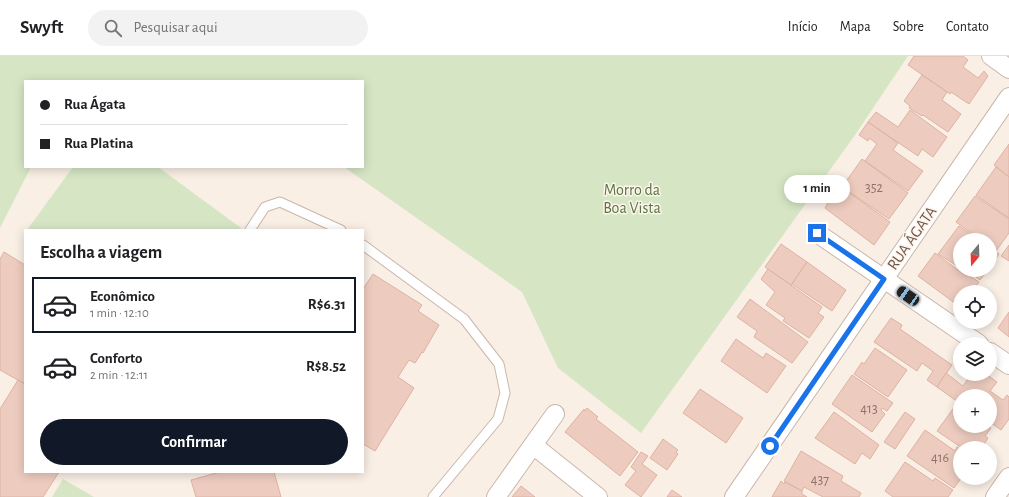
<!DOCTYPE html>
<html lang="pt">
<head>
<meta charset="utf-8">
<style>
	body { margin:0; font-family:"Alegreya Sans",sans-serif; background:#f2f2f2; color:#202124; height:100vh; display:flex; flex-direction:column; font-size:15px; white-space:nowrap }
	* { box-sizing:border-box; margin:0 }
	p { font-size:13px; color:#757577 }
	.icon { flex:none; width:22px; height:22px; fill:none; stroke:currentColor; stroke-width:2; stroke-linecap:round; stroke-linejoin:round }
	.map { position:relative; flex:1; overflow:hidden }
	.panel { position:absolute; left:24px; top:173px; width:340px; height:244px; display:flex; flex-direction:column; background:#fff; border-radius:0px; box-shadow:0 2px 10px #0003 }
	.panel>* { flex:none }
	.top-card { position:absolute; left:24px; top:24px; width:340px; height:88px; border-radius:0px; box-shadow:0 2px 10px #0003; display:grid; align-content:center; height:88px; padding:0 16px; background:#fff }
	.needle { width:26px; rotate:199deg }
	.buttons { position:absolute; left:953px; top:177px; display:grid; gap:8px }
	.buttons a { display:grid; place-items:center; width:44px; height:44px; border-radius:50%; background:#fff; box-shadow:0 2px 10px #0003; font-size:20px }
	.end { position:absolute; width:18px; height:18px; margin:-9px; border:5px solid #1a73e8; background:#fff; box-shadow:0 0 0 2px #fff }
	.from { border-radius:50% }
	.bubble { position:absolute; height:28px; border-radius:14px; background:#fff; box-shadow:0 2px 10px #0003; font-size:13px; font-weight:700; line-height:28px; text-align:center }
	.car { position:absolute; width:12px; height:24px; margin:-12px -6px; border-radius:5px; box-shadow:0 0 3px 1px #0007; background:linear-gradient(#222 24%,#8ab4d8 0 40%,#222 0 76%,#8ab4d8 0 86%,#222 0) }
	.top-card b { display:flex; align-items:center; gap:14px; height:38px; font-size:15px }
	.top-card b+b { border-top:1px solid #e0e0e0 }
	.top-card i { width:10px; height:10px; background:#202124 }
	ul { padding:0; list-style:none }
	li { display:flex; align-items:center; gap:12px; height:56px; margin:0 8px 6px; padding:0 8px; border:2px solid transparent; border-radius:0px }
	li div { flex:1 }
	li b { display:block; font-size:15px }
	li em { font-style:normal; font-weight:700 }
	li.active { border-color:#111827 }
	li>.icon { width:36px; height:36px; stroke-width:1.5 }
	h2 { padding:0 16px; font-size:18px; line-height:48px }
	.button { display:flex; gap:8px; margin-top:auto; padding:8px 16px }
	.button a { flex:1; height:46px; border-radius:24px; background:#111827; color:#fff; font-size:16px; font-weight:700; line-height:46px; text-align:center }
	header { display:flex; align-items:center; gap:24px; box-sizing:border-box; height:56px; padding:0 20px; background:#fff; border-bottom:1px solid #e0e0e0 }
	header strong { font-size:19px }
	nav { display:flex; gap:22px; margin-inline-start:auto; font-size:14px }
	.search { width:280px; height:36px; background:#f2f2f2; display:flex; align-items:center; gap:10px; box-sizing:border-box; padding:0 14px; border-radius:22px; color:#757577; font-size:15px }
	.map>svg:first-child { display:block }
</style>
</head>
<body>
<header>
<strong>Swyft</strong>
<div class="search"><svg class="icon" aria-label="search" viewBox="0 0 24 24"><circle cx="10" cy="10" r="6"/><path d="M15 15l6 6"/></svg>Pesquisar aqui</div>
<nav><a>Início</a><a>Mapa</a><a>Sobre</a><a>Contato</a></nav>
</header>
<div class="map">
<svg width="1009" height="441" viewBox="0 0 1009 441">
	<rect width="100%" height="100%" fill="#faefe5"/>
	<g fill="#d6e6c5">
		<polygon points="0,0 908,0 855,79 641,377 558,312 522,236 344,111 363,111 363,25 25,25 25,111 31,111 0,172"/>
		<polygon points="73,111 158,111 241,172 240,174 27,174"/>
		<polygon points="63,423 94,441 52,441"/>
	</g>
	<g fill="#edccbf" stroke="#deb2a1">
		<polygon points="914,0 963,0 968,4 963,11 978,22 984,15 988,20 969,48 951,36 950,38 908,9"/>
		<polygon points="922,19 947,36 942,44 961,58 948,76 923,59 922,60 909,52 910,50 904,45"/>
		<polygon points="910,54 947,81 933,101 922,93 918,100 868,66 876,56 898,71"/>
		<polygon points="868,66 898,87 893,94 923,115 908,135 865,105 877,88 869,82 868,85 859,79"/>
		<polygon points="1009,88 1009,121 994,109"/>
		<polygon points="862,103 908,137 889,163 842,131"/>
		<polygon points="996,111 1009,121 1009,162 976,139"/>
		<polygon points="829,122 890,166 874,189 825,152 833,138 823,131"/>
		<polygon points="975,140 1009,163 1009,177 996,195 990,190 990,184 981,184 956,166"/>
		<polygon points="959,170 973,180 970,184 960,184 959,211 938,198"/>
		<polygon points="781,188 807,206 791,229 765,211"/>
		<polygon points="1009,189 1009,205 1001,200"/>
		<polygon points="990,192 999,198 990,211"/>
		<polygon points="4,196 25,209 25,328 0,314 0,203"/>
		<polygon points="935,197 966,220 968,219 979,226 972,236 960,236 960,251 918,220"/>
		<polygon points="807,206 846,234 832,255 792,228"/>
		<polygon points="768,213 822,251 818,257 824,261 809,282 783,265 785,262 766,249 775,236 761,223"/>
		<polygon points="966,214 988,214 980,224"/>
		<polygon points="373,218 422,249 418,255 439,269 423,297 422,296 415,307 409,304 398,321 414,332 375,395 363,388 363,233"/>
		<polygon points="750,243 808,286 792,307 754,281 757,275 737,261"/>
		<polygon points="1009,256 1009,281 998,272"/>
		<polygon points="891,262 902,269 900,273 952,309 937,331 927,324 933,315 922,307 917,315 874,286"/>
		<polygon points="736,283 763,302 766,297 786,310 767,337 721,305"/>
		<polygon points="875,292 907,314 888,341 854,318 862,306 864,308"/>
		<polygon points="946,317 963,330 970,320 974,324 979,318 986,318 997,326 990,335 1003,344 1007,339 1009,341 1009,363 1001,374 990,366 990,340 960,340 960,346 958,346 937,331"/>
		<polygon points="852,319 893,347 887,355 882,352 881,354 885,358 872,376 832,348"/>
		<polygon points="18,324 25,328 25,416 59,416 43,441 0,441 0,353"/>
		<polygon points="700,333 743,362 726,387 683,357"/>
		<polygon points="958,346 960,347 960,370 988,370 991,372 985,380 988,382 983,390 985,392 962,392 937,375"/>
		<polygon points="587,352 598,361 596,363 638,396 620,420 565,376 584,353 585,355"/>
		<polygon points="834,356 879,389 870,403 862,397 855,408 815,382"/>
		<polygon points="905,356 915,363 895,393 884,386"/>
		<polygon points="925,374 955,395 957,391 960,393 961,422 954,432 907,400"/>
		<polygon points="663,383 678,394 676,396 678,398 667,414 650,402"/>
		<polygon points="801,395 843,420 841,425 861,437 859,441 823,441 804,431 802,435 784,425"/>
		<polygon points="641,396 648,400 642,408 657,419 641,441 625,429 636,415 631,411"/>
		<polygon points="905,406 933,425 935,422 953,434 948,441 893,441 885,435"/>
		<polygon points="220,416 274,416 281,441 196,441 191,424"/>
		<polygon points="781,425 784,428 785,426 802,435 802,438 807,441 772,441"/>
		<polygon points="521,430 535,441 512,441"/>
		<polygon points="672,434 682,441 667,441"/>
	</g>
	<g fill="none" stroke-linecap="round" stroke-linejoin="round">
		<defs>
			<g id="service">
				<polyline points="250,174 265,151 280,146 341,174"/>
				<polyline points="363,189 464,263 499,308 505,337 498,363 433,441"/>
			</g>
			<g id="minor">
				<polyline points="991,0 1009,13"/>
				<polyline points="817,177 979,288"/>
				<polyline points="990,296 1009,309"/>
				<polyline points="533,389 598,441"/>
				<polyline points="496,441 555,358"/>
				<polyline points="734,441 1009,41"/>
				<polyline points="995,441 1009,421"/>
			</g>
		</defs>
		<use href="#service" stroke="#cab6ac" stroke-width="11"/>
		<use href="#minor" stroke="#cab6ac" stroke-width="20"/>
		<use href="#service" stroke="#fff" stroke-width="9"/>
		<use href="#minor" stroke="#fff" stroke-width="18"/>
	</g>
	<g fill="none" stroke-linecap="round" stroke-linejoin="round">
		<polyline stroke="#1a73e8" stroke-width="5" points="770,390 884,223 817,177"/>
	</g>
	<g text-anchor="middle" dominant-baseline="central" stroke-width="3" stroke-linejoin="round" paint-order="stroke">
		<g font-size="14" fill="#8f736a">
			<text x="874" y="132">352</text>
			<text x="869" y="353">413</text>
			<text x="940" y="402">416</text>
			<text x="820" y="424">437</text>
		</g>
		<g font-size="16" fill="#597546" stroke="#fdf4ea">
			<text x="632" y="134">Morro da<tspan x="632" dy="18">Boa Vista</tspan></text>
		</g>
		<g font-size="16" fill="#70554d" stroke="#fdf4ea">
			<text transform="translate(912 182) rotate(-55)">RUA ÁGATA</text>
		</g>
	</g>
</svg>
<div class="buttons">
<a><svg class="needle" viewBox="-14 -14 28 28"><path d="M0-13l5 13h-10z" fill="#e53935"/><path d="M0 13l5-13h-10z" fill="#757577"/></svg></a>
<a><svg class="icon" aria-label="locate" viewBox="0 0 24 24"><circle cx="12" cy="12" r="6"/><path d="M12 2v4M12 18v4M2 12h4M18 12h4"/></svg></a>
<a><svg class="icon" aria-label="layers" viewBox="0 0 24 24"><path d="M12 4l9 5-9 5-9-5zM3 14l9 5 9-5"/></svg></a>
<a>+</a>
<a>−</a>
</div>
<i class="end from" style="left:770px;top:390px"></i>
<i class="end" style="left:817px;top:177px"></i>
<div class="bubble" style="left:784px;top:119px;width:66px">1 min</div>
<i class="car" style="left:908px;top:240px;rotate:304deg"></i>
<div class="top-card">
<b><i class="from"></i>Rua Ágata</b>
<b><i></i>Rua Platina</b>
</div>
<section class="panel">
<h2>Escolha a viagem</h2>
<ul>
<li class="active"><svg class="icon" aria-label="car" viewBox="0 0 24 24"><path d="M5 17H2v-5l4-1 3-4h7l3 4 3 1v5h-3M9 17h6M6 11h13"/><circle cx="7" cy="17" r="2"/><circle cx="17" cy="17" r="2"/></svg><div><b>Econômico</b><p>1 min · 12:10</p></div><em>R$6.31</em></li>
<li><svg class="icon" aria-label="car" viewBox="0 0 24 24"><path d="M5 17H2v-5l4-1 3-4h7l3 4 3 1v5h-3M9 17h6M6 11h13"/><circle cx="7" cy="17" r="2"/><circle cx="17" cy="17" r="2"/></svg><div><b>Conforto</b><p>2 min · 12:11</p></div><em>R$8.52</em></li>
</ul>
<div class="button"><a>Confirmar</a></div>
</section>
</div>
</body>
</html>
